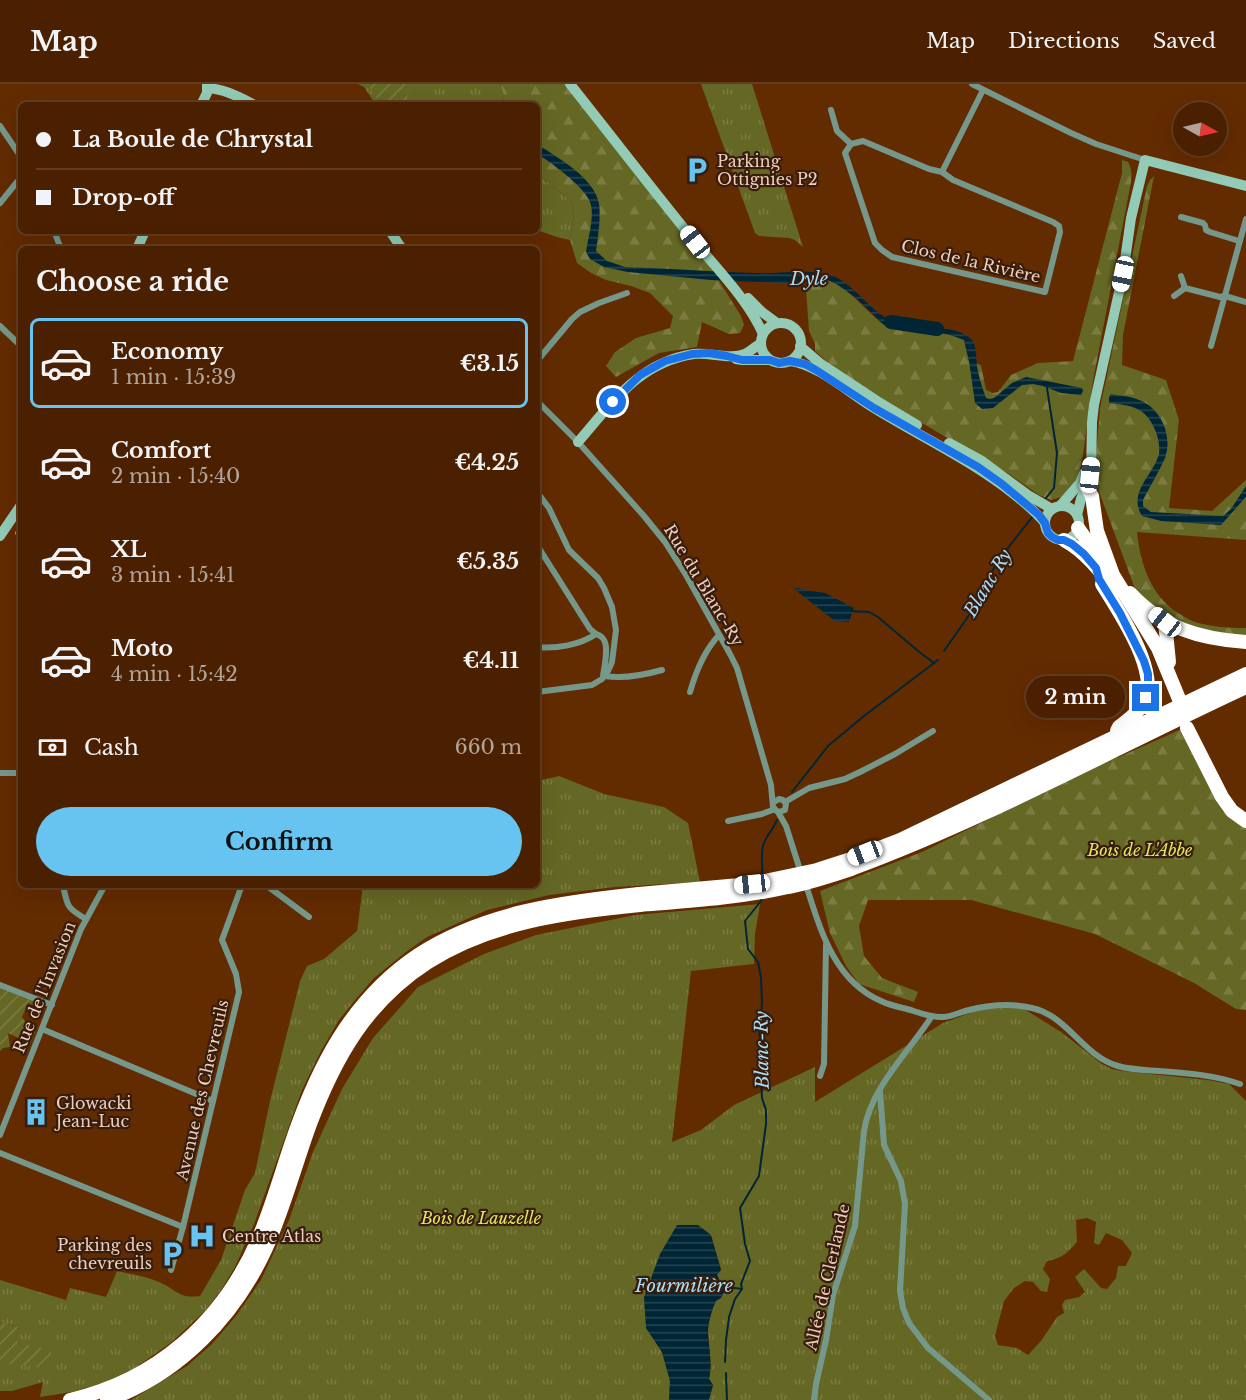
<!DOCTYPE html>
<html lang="en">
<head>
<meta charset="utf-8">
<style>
	body { margin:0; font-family:"Libre Baskerville",serif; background:#542d0f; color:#f1f3f6; height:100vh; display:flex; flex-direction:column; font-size:22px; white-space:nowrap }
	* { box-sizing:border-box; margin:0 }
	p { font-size:20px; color:#b2a399 }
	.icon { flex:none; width:33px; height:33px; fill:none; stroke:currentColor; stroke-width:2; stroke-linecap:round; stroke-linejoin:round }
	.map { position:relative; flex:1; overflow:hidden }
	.drawer { position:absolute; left:18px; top:162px; width:522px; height:642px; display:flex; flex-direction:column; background:#4a2000; border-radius:9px; box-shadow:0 6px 24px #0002,0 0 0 2px #613e22 }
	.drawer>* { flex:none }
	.guide { position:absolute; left:18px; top:18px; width:522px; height:132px; border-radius:9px; box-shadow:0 6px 24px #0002,0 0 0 2px #613e22; display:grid; align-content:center; height:132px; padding:0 18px; background:#4a2000 }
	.needle { width:39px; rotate:98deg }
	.fabs { position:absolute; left:1173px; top:18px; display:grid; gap:12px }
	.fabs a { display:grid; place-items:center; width:54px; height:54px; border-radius:50%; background:#4a2000; box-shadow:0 6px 24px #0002,0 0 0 2px #613e22; font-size:30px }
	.end { position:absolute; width:27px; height:27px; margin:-14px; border:8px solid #1a73e8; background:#fff; box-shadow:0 0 0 3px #fff }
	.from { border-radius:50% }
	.bubble { position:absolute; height:42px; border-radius:21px; background:#4a2000; box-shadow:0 6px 24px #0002,0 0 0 2px #613e22; font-size:20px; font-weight:700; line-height:42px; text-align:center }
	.car { position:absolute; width:18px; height:36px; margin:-18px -9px; border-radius:8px; box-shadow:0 0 4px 2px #0007; background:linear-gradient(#fff 24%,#345 0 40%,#fff 0 76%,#345 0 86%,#fff 0) }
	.guide b { display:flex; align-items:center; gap:21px; height:57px; font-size:22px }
	.guide b+b { border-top:2px solid #613e22 }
	.guide i { width:15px; height:15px; background:#f1f3f6 }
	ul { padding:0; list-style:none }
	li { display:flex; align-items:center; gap:18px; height:90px; margin:0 12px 9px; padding:0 6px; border:3px solid transparent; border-radius:9px }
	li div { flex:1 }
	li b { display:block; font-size:22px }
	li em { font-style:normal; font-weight:700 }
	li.active { border-color:#67c4f0 }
	li>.icon { width:54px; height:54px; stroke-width:1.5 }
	h2 { padding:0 18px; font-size:27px; line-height:72px }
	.pay { display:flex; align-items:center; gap:15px; height:66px; padding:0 18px; font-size:22px }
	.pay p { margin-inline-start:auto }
	.cta { display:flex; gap:12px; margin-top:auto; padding:12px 18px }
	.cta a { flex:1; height:69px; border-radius:36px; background:#67c4f0; color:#111; font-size:24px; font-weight:700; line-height:69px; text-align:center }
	header { display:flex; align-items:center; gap:36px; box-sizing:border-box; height:84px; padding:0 30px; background:#4a2000; border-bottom:2px solid #613e22 }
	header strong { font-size:28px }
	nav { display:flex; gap:33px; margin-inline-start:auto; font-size:21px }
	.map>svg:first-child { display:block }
</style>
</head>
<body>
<header>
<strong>Map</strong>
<nav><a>Map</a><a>Directions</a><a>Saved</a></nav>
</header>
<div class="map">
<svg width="1246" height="1316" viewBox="0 0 1246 1316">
	<defs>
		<pattern id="grass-tufts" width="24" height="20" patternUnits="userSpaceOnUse" patternTransform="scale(1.5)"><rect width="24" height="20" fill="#656724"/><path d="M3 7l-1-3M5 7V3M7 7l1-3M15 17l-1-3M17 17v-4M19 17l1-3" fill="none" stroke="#7c7c42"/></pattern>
		<pattern id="forest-firs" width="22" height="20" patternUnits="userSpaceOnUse" patternTransform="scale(1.5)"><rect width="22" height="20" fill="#656724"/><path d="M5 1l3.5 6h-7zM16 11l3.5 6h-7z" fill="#7c7c42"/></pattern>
		<pattern id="garden-furrows" width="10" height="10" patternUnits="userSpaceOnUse" patternTransform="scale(1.5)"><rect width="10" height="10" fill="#656724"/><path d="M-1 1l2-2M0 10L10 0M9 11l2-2" fill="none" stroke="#7c7c42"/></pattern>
		<pattern id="water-rules" width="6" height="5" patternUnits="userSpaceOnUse" patternTransform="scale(1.5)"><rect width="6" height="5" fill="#002636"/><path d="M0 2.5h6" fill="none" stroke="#264451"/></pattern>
	</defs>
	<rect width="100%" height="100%" fill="#632b00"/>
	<g fill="url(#grass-tufts)" fill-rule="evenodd">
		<polygon points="358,0 500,0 504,12 503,21 376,21 364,3"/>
		<polygon points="701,0 752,0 803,163 795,156 789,154 759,152 755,149"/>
		<polygon points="537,89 571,117 574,130 570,156 557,153 537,146"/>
		<path d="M559,692L604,710L664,723L688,739L700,798L615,803L549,811L487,826L427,853L406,868L374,894L356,915L339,936L321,967L302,1006L254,1140L235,1183L221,1206L206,1226L172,1258L135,1284L106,1298L72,1308L40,1313L43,1298L12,1307H0V1279L17,1259L16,1254L19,1243L0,1238V1196L66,1216L70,1204L106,1213L117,1187C130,1190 146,1192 159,1198C176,1205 178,1215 200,1212L221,1176L245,1106L255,1089L270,1017L300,897L307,882L324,875L357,847L363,801H537V697Z"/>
		<path d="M760,820L755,850L754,880L691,887L672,1058L701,1046L734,1021L815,983V1018L943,939L981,925L1021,923L1061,948L1102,980L1112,985L1122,987L1208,996L1229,1000L1246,1017V1316H709L713,1301L709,1295C713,1279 708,1262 708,1246C709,1230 717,1214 721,1199L717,1191L721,1185L711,1152L698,1141H677L646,1244L662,1268L670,1297L669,1316H131L187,1282L212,1260L236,1232L261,1196L289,1136L313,1068L342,1005L373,954L418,903L484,870L536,851L635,831ZM1087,1134L1096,1138L1094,1159L1099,1161L1106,1149L1122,1156L1132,1169L1126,1182H1118L1116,1194L1107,1205L1101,1204L1084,1185L1075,1193L1085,1208L1079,1213L1065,1216L1062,1221L1064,1229L1057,1233L1041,1257L1028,1271L1017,1264L998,1261L995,1252L1004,1217L1014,1204L1025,1197L1033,1198L1041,1207L1047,1208L1050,1195L1043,1185L1047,1177C1063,1174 1067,1169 1077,1158L1076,1136Z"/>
	</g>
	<g fill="url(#forest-firs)">
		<polygon points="500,0 566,0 711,184 741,232 744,241 740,249 729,250 702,238 697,263 659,269 616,293 606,282 615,268 636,254 670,244 673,232 650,209 631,202 606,196 591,189 577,179 570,156 574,130 571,117 537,89 537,21 503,21 504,12"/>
		<path d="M1122,76L1128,78C1132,85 1132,91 1131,98L1093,297L1082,378L1077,395L1062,413L1051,416L1039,411L1006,388L896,324L836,286L815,267V260L809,247L806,205C824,171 867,230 883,240C889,244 918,245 928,247C941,248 952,251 964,256L969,277L981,281L986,306L993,309L998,308L1011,291L1038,279L1073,277L1122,89Z"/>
		<path d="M1154,92L1123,251L1122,281L1166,296L1179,336L1169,424L1212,427L1246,396V456L1137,448C1140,479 1151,512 1178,529C1184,532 1189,536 1195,538C1212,543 1228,544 1246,544V553L1202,548L1160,528L1139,509L1134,502L1094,394L1100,324L1147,102L1150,96Z"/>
		<polygon points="1184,644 1246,740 1246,926 1236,925 1194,899 1095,850 971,816 868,816 859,842 864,872 882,894 918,908 914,918 859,900 846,882 830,849 820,807 922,768 1111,675 1119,673"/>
	</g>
	<g fill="url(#garden-furrows)">
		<polygon points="367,0 409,0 406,21 382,21"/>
		<polygon points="0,904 36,917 33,921 28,919 22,933 31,946 35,948 30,960 8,949 10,963 3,964 0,967"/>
		<polygon points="0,1238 19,1243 16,1254 18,1259 52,1266 47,1284 0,1279"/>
	</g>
	<g fill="url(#water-rules)">
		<path d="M537,60C558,74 595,94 599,120C601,135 598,152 596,167L607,177L625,183C668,184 711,188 754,189C778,190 802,185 827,190C855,197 871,232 898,239C918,244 958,240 972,256C977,263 976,275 977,283C979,293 982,303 986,314L990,315L994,314L1012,299L1026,293L1082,304L1083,307L1081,311L1061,309L1043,302L1033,300L1022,301L993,324L982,325L975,319L969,277L964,256L951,251L929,247L894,244L884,241L855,213L838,201L828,196L817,195L785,199L754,198L711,196L628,188L604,183L590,175L586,168C588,153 594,136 591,121C588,105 551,78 537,70Z"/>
		<path d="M1111,310C1120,312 1131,312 1139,316C1161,324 1173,352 1165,374C1159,388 1150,402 1143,416V422L1151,428L1223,432L1231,425L1246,402V413L1221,441L1161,437L1142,432C1128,409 1151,393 1158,373C1163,359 1153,335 1141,327C1131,321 1120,320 1109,319V313Z"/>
		<polygon points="798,504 805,506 825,509 854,524 849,538 835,537 794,505"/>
		<path d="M677,1141H698L711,1151L721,1186L717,1191L721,1199L727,1203L721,1214L716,1217C712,1226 709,1235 708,1245C708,1262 713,1279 709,1295L713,1301L709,1316H669L670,1297L662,1268L646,1244L644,1213L660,1170Z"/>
	</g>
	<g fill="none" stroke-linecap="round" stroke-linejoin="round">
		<g stroke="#002636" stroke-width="2">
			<polyline points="1046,414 1054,404 1057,369 1047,304"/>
			<polyline points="849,527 869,528 878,533 918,567 934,579"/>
			<polyline points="944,567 972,527 997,478 1033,432"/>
			<polyline points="792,708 828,662 864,632 938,576"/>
			<path d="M762,793C763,780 759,764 767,753C771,746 773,745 777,736"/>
			<polyline points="727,1203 742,1205"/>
			<polyline points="725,1278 726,1256 729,1233 735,1215 742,1205 741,1200 750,1177 745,1160 740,1124 759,1092 766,1040 766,1026 762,1014 761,995 761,963 759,946 762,920 761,894 758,878 748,865 745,837 761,817 761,813"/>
			<polyline points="726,1289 727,1316"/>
		</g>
		<polyline stroke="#002636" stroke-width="14" points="891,238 937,245"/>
		<g stroke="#75988b" stroke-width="6">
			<polyline points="972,0 1071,49 1096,60 1145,76"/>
			<polyline points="831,26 837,47 851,60"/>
			<polyline points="0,42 21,73"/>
			<polyline points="942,88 953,96 1053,138 1059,142 1060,148 1045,208 892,173 882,166 875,159 845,69 851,60 863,57 929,85 942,88 983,6"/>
			<polyline points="0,119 17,98 21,96"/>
			<polyline points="1181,133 1203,139 1205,141 1206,146 1210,148 1239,157"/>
			<polyline points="54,147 61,165"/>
			<polyline points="1181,192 1185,204 1220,213 1225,212 1246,218"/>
			<polyline points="1174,212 1185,204"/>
			<polyline points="0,242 21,262"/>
			<polyline points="1211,262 1246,135"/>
			<polyline points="537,277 572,235 580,228 599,219 627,209"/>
			<polyline points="537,317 578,358 644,432 665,458 686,491 730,570 737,584 771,701 773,723 775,726 779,728 785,726 786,720 783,716 779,715 774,718"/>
			<polyline points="537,408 549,424 569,466 598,494 604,504 612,523 616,546 612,578 608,587 602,595 592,601 537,608"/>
			<polyline points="18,449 21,451"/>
			<path d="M537,461L590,545L596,550C580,561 556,565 537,563"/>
			<path d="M596,550C599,551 602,552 604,556C609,564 604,584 603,592"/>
			<path d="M605,592C624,595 644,591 662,586"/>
			<path d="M690,608C696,587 704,567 719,551"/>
			<polyline points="0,689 21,689"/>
			<polyline points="785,718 809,704 845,695 860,688 895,670 933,647"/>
			<polyline points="778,728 786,742 801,789"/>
			<polyline points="728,737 762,730 775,725"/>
			<path d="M805,798C820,844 833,896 881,917C889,921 898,923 907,925C918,928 931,934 943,933C951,933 960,928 969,926C989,921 1012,919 1032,924C1068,932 1083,972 1118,982C1131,986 1146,986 1159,987C1187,989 1214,991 1240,1000"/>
			<path d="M63,801C67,822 67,824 86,835"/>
			<polyline points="266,801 309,833"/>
			<polyline points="0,901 52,921"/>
			<polyline points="42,945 213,1017"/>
			<polyline points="820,992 824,980 826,861"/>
			<polyline points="880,1007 884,1061 901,1097 905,1120 900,1207 903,1224 909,1239 928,1264 989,1316"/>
			<polyline points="0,1051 81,845 105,801"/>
			<polyline points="0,1069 183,1143"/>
			<polyline points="171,1186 183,1143 239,908 236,890 222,856 242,801"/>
			<path d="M814,1316L816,1300L826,1256L833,1211L855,1142L864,1047C871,1003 909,968 932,932"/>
		</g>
		<g stroke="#93cbb7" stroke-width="10">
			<path d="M570,0C612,53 653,106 695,158C718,186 748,216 763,250"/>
			<path d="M207,4C225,5 239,13 255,21"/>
			<polyline points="201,21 207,9 207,0"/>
			<polyline points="390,147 402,165"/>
			<polyline points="137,165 145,147"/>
			<polyline points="748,214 762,228 777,239"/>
			<circle cx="781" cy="259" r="20"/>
			<polyline points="800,262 821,280 877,317 917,341"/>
			<polyline points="736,275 742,276 770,276"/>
			<path d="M790,277C819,281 849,309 874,324C921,353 971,376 1015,411C1025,419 1036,428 1045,439"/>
			<path d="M578,358C612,319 639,278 694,270C710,268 730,276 745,270C751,267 756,262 761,259"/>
			<polyline points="949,359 982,377 1028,411 1052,425"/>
			<circle cx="1062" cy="439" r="17"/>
			<polyline points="1060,422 1080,399 1084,389"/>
			<polyline points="1077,431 1081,415 1091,391 1092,338 1094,321 1123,190 1131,134 1145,76 1246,102"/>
			<polyline points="0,452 21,421"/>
		</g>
		<g stroke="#fff" stroke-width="14">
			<polyline points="1086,402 1092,412 1097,447 1113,491 1158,564 1179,615"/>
			<polyline points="1078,444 1103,479"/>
			<path d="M1064,456C1085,467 1101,488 1115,507"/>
			<path d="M1102,500C1118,526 1159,586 1145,616C1140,627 1129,635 1119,643L1117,647"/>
			<path d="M1130,509C1162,544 1200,555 1246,558"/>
			<polyline points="1165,538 1169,578"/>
			<polyline points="1187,644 1222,713 1232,727 1246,737"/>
			<polyline points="848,776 900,756 1246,590"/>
			<path d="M851,785C987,735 1114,664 1246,603"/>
			<path d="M70,1316C156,1296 221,1239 257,1158C274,1119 284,1078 299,1038C324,971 357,912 418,871C484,828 563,818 639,810"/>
			<path d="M107,1316C179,1291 235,1232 266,1164C284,1124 295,1081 310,1040C335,974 366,918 428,878C491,838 567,828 640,821"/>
		</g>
		<g stroke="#fff" stroke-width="14">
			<polyline points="639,810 751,800 817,786 848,776"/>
			<path d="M640,821C689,817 739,814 788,803C809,799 830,792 851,785"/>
		</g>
	</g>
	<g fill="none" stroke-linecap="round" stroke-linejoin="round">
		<polyline stroke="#1a73e8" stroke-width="8" points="613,318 640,291 665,277 692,270 709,269 727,272 742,276 770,276 779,279 790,277 805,280 816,286 874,324 978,383 1002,400 1039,431 1045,439 1048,449 1052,453 1058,456 1064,456 1072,460 1084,470 1096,484 1099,495 1120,529 1144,577 1148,590 1148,604 1146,614"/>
	</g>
	<defs>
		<symbol id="parking-bare" viewBox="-9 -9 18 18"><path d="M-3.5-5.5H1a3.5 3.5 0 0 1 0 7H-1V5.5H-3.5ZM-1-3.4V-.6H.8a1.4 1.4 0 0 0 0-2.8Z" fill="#67c4f0" stroke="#361d0d" stroke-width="2.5" paint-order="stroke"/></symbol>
		<symbol id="building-bare" viewBox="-9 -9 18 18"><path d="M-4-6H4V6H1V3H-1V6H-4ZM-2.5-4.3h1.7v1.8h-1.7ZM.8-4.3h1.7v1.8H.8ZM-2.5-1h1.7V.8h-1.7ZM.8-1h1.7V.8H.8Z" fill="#67c4f0" stroke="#361d0d" stroke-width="2.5" paint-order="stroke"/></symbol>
		<symbol id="hospital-bare" viewBox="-9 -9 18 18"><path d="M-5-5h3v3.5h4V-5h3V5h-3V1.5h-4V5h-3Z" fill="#67c4f0" stroke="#361d0d" stroke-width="2.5" paint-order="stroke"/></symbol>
	</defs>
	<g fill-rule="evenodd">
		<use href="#parking-bare" x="678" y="67" width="38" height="38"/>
		<use href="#building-bare" x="17" y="1009" width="38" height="38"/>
		<use href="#hospital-bare" x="183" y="1133" width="38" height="38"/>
		<use href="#parking-bare" x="153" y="1151" width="38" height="38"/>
	</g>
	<g text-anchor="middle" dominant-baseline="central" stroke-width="4.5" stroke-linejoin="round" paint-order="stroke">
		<g font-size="16" fill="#f1cebb" stroke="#361d0d" text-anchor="start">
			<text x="717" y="77">Parking<tspan x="717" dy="18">Ottignies P2</tspan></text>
			<text x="56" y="1019">Glowacki<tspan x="56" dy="18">Jean-Luc</tspan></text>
			<text x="222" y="1152">Centre Atlas</text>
			<text x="152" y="1161" text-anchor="end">Parking des<tspan x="152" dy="18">chevreuils</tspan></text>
		</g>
		<g font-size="16" fill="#f1cebb" stroke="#361d0d">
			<text transform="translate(971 177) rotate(13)">Clos de la Rivière</text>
			<text transform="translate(704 501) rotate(59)">Rue du Blanc-Ry</text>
			<text transform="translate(44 903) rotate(-68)">Rue de l'Invasion</text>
			<text transform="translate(202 1006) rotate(-77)">Avenue des Chevreuils</text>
			<text transform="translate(827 1193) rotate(-77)">Allée de Clerlande</text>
		</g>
		<g font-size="16" font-style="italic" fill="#e3e75e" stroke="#361d0d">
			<text x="1140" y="766">Bois de L'Abbe</text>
			<text x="481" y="1134">Bois de Lauzelle</text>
		</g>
		<g font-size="18" font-style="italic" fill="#abddf6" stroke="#361d0d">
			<text x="809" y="195">Dyle</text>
			<text transform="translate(988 499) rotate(-59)">Blanc Ry</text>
			<text transform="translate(762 966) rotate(-91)">Blanc-Ry</text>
			<text x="684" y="1202">Fourmilière</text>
		</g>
	</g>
</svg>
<div class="fabs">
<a><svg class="needle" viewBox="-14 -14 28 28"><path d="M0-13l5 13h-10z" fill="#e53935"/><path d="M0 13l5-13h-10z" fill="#b2a399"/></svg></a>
</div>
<i class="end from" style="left:613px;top:318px"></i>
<i class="end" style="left:1146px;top:614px"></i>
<div class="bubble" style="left:1026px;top:592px;width:99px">2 min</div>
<i class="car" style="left:695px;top:158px;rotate:322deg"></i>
<i class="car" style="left:1123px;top:190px;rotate:192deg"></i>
<i class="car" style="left:1090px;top:391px;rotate:6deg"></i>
<i class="car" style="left:1165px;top:538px;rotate:308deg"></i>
<i class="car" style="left:865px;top:769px;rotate:249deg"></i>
<i class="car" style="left:752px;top:800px;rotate:264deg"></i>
<div class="guide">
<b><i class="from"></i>La Boule de Chrystal</b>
<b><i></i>Drop-off</b>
</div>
<section class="drawer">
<h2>Choose a ride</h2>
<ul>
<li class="active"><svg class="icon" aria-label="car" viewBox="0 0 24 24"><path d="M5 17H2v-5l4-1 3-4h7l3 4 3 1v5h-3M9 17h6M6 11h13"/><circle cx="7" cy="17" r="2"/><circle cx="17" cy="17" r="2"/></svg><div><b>Economy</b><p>1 min · 15:39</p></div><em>€3.15</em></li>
<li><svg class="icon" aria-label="car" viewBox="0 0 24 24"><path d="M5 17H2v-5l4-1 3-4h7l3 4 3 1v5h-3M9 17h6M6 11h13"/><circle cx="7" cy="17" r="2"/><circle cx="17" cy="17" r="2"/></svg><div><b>Comfort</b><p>2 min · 15:40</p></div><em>€4.25</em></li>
<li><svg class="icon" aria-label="car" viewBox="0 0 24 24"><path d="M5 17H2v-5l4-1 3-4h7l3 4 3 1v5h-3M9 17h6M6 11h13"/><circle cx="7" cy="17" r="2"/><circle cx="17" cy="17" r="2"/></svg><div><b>XL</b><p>3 min · 15:41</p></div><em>€5.35</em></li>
<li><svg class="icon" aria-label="car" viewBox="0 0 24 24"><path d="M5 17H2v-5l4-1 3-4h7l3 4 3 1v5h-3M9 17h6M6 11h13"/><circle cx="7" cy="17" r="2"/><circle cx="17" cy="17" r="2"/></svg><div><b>Moto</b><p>4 min · 15:42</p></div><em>€4.11</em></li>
</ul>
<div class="pay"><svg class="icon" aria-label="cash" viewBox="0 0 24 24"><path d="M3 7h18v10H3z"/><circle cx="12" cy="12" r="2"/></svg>Cash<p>660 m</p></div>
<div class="cta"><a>Confirm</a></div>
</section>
</div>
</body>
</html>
